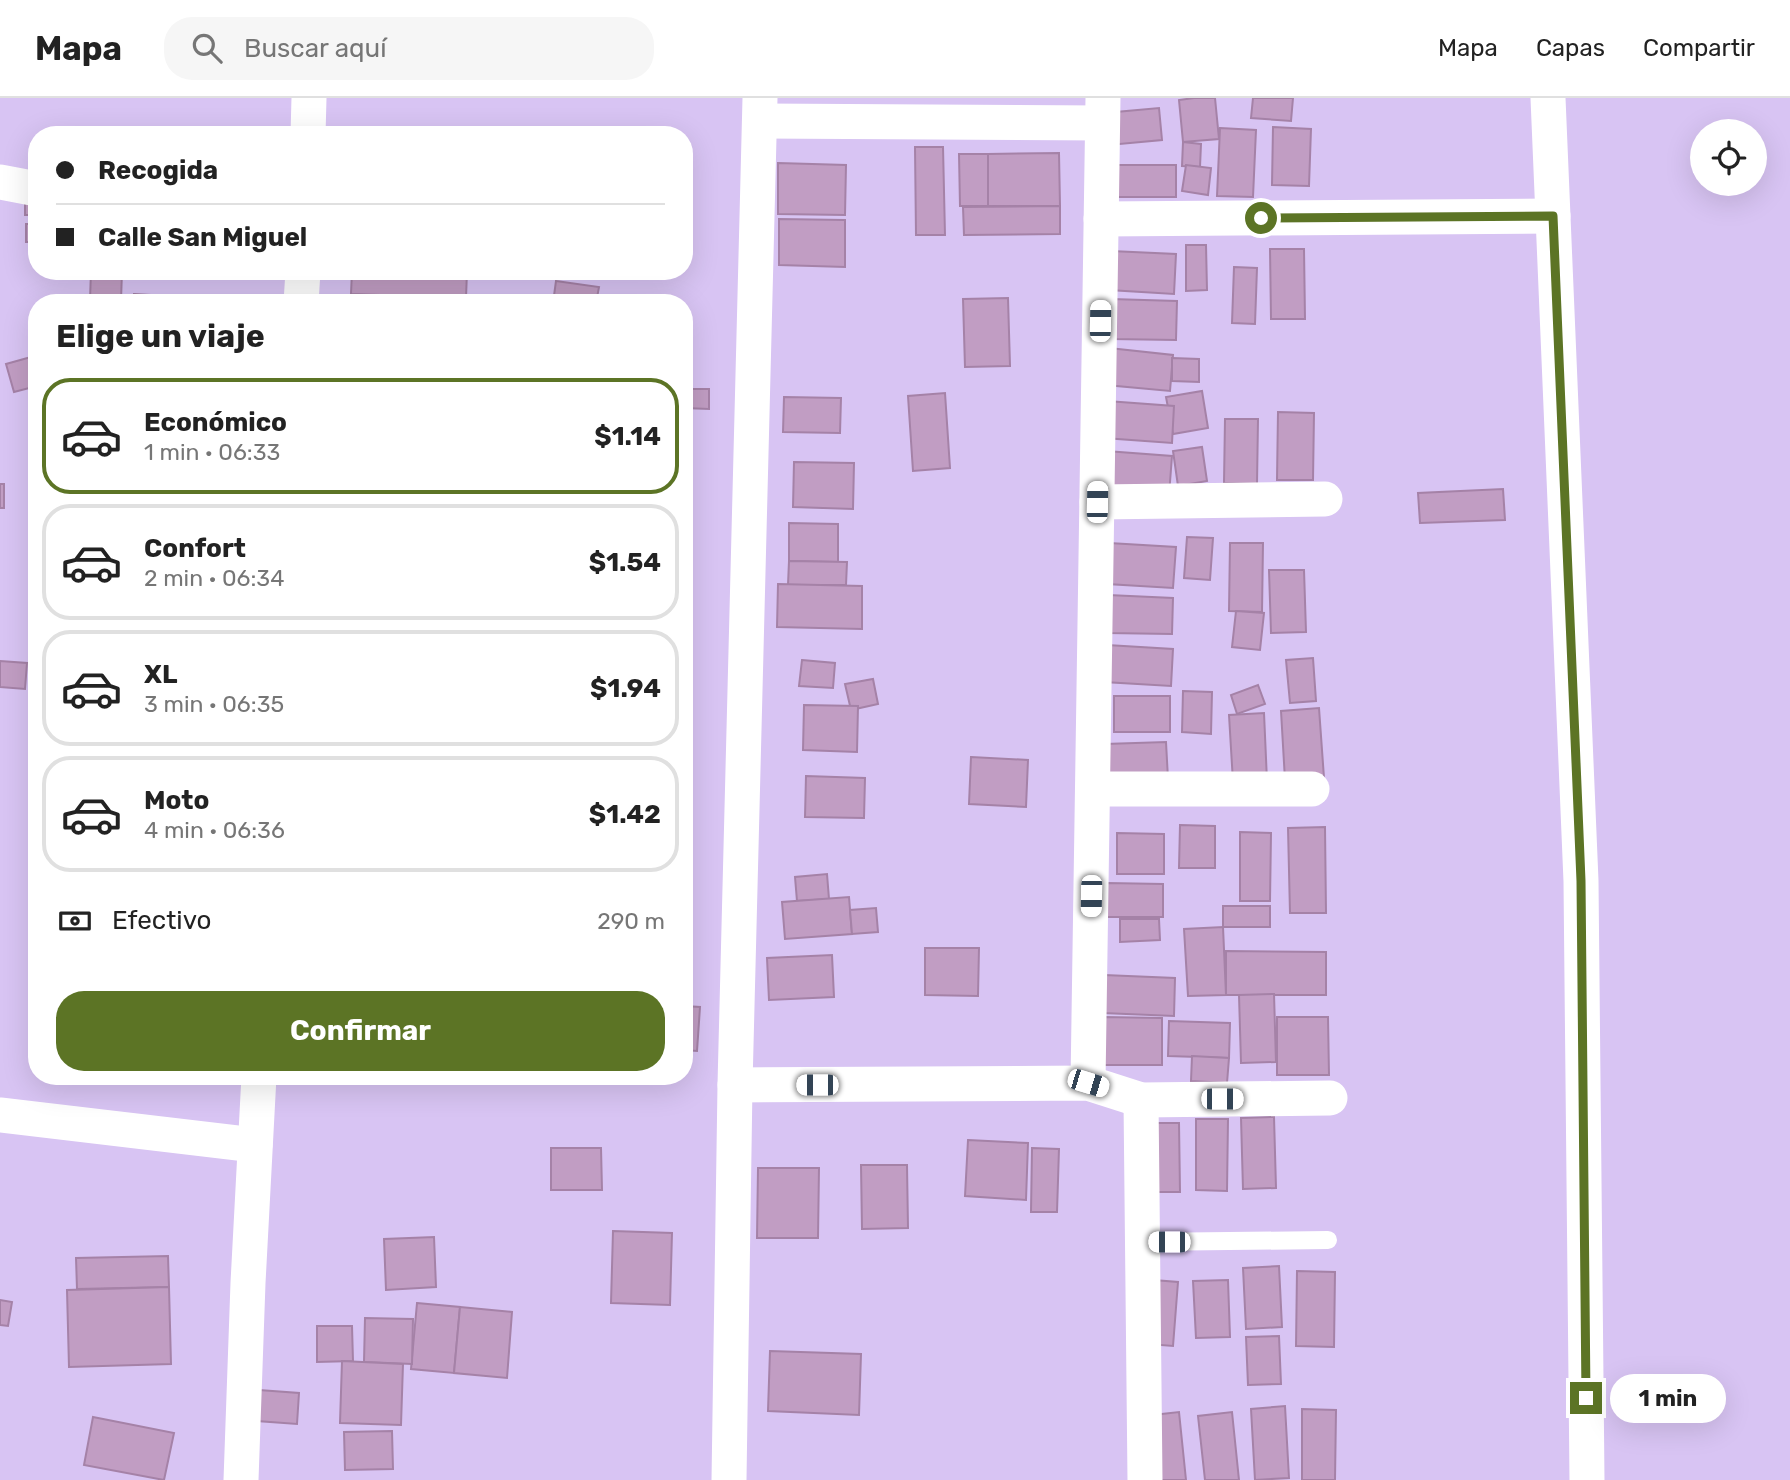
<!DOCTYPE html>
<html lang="es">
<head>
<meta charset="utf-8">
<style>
	body { margin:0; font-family:Rubik,sans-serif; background:#f6f6f6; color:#222; height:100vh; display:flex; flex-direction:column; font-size:26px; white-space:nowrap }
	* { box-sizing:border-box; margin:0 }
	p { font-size:23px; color:#767676 }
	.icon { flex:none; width:38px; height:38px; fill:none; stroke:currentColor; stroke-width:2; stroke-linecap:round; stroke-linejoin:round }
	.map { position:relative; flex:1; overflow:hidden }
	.panel { position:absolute; left:28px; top:196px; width:665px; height:791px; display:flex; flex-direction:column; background:#fff; border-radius:28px; box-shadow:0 7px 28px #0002 }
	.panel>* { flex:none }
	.guide { position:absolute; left:28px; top:28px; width:665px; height:154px; border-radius:28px; box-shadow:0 7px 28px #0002; display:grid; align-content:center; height:154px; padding:0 28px; background:#fff }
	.tools { position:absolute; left:1690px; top:21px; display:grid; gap:14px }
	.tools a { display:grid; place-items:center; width:77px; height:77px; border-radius:50%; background:#fff; box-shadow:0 7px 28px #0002; font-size:35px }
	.end { position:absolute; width:32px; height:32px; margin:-16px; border:9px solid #5c7425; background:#fff; box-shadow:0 0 0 4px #fff }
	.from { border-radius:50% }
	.bubble { position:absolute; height:49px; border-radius:24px; background:#fff; box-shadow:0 7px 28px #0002; font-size:23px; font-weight:700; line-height:49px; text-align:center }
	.car { position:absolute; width:21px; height:42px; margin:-21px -10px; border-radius:9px; box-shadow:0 0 5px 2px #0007; background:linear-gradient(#fff 24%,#345 0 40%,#fff 0 76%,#345 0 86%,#fff 0) }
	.guide b { display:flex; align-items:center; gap:24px; height:66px; font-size:26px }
	.guide b+b { border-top:2px solid #e0e0e0 }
	.guide i { width:18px; height:18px; background:#222 }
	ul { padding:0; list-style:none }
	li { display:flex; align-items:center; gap:21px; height:116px; margin:0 14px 10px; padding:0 14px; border:4px solid #e0e0e0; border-radius:28px }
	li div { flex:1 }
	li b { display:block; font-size:26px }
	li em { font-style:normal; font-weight:700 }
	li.selected { border-color:#5c7425 }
	li>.icon { width:63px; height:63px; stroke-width:1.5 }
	h2 { padding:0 28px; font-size:32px; line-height:84px }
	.pay { display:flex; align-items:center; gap:18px; height:77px; padding:0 28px; font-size:26px }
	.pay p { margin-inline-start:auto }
	.primary-button { display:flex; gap:14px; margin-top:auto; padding:14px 28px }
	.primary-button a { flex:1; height:80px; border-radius:28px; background:#5c7425; color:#fff; font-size:28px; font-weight:700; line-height:80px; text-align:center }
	header { display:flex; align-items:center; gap:42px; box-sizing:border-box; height:98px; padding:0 35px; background:#fff; border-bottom:2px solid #e0e0e0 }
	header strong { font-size:33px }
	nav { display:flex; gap:38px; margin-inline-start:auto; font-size:24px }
	.search { width:490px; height:63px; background:#f6f6f6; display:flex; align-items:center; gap:18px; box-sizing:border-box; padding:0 24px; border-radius:28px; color:#767676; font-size:26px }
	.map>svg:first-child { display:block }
</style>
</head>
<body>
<header>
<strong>Mapa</strong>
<div class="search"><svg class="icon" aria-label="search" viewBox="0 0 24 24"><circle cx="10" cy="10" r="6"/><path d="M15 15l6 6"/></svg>Buscar aquí</div>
<nav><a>Mapa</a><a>Capas</a><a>Compartir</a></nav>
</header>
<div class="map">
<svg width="1790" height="1382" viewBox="0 0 1790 1382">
	<rect width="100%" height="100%" fill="#d8c4f3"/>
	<g fill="#c19dc3" stroke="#a582a7" stroke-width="2">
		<polygon points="1194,0 1215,0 1219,41 1183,44 1179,2"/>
		<polygon points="1253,0 1293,0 1291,23 1251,20"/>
		<polygon points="1159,10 1162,42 1109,47 1105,15"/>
		<polygon points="1273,29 1311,31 1309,88 1272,87"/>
		<polygon points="1220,30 1256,32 1253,99 1217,98"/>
		<polygon points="1183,44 1201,46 1200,69 1182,68"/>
		<polygon points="915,49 943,49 945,137 916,137"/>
		<polygon points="1059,55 1060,108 988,108 988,56"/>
		<polygon points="959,56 988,56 988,108 960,108"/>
		<polygon points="778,65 846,67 845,117 778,116"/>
		<polygon points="1111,67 1176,67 1176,99 1112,99"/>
		<polygon points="1186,67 1211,70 1208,97 1182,93"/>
		<rect x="25" y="99" width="12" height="18"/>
		<polygon points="1060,108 1060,136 964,137 963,109"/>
		<polygon points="779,121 845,122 845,169 779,167"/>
		<rect x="26" y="126" width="11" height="18"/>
		<polygon points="1186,147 1206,147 1207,192 1186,193"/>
		<polygon points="1270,151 1304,151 1305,221 1271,221"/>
		<polygon points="1111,153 1176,156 1174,196 1109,192"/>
		<polygon points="1234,169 1257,170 1255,226 1232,225"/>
		<polygon points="91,173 122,173 121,203 90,202"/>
		<polygon points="352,173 467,173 466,200 351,196"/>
		<polygon points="556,183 599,189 596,205 553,205"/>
		<polygon points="134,196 201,200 201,205 134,205"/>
		<polygon points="1008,200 1010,268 965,269 963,201"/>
		<polygon points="1111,201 1177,203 1176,242 1111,241"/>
		<polygon points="1109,250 1173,257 1170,293 1106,287"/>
		<polygon points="31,259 37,281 37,288 14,294 6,266"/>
		<polygon points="1172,260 1199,261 1199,284 1172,283"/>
		<polygon points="684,291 709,291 709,311 684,310"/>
		<polygon points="1202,293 1208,330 1173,336 1166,299"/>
		<polygon points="945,295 950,370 913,373 908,298"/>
		<polygon points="784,299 841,300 840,335 783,334"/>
		<polygon points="1107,303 1174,308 1172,345 1104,340"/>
		<polygon points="1278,314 1314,315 1313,382 1277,382"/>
		<polygon points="1225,321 1258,321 1257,386 1224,385"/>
		<polygon points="1202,349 1207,383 1178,388 1173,353"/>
		<polygon points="1106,353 1172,358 1169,397 1103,393"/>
		<polygon points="794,364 854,365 853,411 793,409"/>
		<rect x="0" y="386" width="4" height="24"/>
		<polygon points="1503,391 1505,422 1420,425 1418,395"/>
		<polygon points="789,425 838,426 838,464 789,463"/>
		<polygon points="1187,439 1213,440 1210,482 1184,480"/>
		<polygon points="1109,445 1176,449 1173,490 1107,486"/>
		<polygon points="1230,445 1263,445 1262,514 1229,513"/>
		<polygon points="789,463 847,464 846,487 788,487"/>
		<polygon points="1269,472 1304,472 1306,534 1271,535"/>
		<polygon points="778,486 862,488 862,531 777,529"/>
		<polygon points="1108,497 1173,500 1172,536 1107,535"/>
		<polygon points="1236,513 1264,515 1260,552 1232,549"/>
		<polygon points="1107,547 1173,551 1171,588 1104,584"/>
		<polygon points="1313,560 1316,603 1290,605 1286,562"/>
		<polygon points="802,562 835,565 833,590 799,588"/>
		<polygon points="0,563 27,565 25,591 0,589"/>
		<polygon points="873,581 878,606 851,612 845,586"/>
		<polygon points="1258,587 1265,606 1237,616 1231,597"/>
		<polygon points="1183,593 1212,594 1211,636 1182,634"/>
		<rect x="1114" y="598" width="56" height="36"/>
		<polygon points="804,607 858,608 857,654 803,652"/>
		<polygon points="1319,610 1324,680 1285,682 1281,613"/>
		<polygon points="1264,615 1267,683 1233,684 1229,617"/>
		<polygon points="1166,644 1168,681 1107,683 1105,646"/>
		<polygon points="971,659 1028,662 1026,709 969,706"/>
		<polygon points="806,678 865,680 864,720 805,719"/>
		<polygon points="1180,727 1215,728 1215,770 1179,770"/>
		<polygon points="1325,729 1326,815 1290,815 1288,730"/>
		<polygon points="1240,734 1271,735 1270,803 1240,803"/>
		<polygon points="1117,735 1164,736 1164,776 1117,776"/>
		<polygon points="827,776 829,801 797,803 795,779"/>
		<polygon points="1107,785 1163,786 1163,819 1107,819"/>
		<polygon points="849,799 852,836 785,841 782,804"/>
		<rect x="1223" y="808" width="47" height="21"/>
		<polygon points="876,810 878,834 852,836 850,812"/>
		<polygon points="1120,821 1159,821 1160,842 1120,844"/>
		<polygon points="1223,829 1226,897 1188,898 1184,831"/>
		<polygon points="925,850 979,850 978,898 925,897"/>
		<polygon points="1226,853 1326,854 1326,897 1226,897"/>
		<polygon points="832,857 834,899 769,902 767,860"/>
		<polygon points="1104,877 1175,880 1174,918 1103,915"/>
		<polygon points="1274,896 1276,964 1241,965 1239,897"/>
		<polygon points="684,908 700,909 697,953 684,952"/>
		<polygon points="1103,919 1162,920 1162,967 1103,967"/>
		<polygon points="1277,919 1328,919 1329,977 1277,977"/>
		<polygon points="1169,923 1230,925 1229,960 1168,958"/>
		<polygon points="1192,958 1229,960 1227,985 1191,983"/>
		<polygon points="1274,1019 1276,1090 1243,1091 1241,1020"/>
		<polygon points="1196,1021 1228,1021 1227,1093 1196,1092"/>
		<polygon points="1148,1025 1179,1025 1180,1094 1149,1094"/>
		<polygon points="968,1042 1028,1045 1026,1102 965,1098"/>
		<polygon points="551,1050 601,1050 602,1092 551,1092"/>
		<polygon points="1032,1050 1059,1051 1057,1114 1031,1114"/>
		<polygon points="861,1067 907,1067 908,1130 862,1131"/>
		<polygon points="758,1070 819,1070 818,1140 757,1140"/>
		<polygon points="613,1133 672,1135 670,1207 611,1205"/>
		<polygon points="434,1139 436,1189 386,1192 384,1141"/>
		<polygon points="168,1158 169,1189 77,1191 76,1160"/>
		<polygon points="1279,1168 1282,1229 1246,1231 1243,1170"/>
		<polygon points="1297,1173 1335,1174 1334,1249 1296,1248"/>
		<polygon points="1141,1181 1178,1184 1173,1248 1136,1245"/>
		<polygon points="1228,1182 1230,1239 1196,1240 1193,1183"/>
		<polygon points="169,1189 171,1266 69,1269 67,1192"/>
		<polygon points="0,1202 12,1204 8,1228 0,1227"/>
		<polygon points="417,1205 460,1209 454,1275 411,1271"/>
		<polygon points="460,1209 512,1214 507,1280 454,1275"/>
		<polygon points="365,1220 413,1221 412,1266 364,1264"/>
		<polygon points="317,1228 352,1228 353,1263 317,1264"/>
		<polygon points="1279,1238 1281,1286 1248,1287 1246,1239"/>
		<polygon points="770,1253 861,1256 859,1317 768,1313"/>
		<polygon points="342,1263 403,1266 401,1327 340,1325"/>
		<polygon points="259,1292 299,1295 297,1326 257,1323"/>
		<polygon points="1285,1308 1289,1380 1255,1382 1251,1311"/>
		<polygon points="1302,1311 1336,1312 1335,1382 1302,1382"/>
		<polygon points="1179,1314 1186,1382 1151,1382 1144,1318"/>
		<polygon points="1232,1314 1239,1382 1205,1382 1198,1318"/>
		<polygon points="93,1319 174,1335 164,1382 84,1367"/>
		<polygon points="392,1333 393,1371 345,1372 344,1334"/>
	</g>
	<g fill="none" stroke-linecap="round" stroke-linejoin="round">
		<polyline stroke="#fff" stroke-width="18" points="1143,1144 1328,1142"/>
		<g stroke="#fff" stroke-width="35">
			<polyline points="1548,0 1581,783 1587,1382"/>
			<polyline points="760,23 1102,25"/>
			<polyline points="308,37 309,0"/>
			<polyline points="0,84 37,91"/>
			<polyline points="1101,121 1553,118"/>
			<polyline points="301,205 303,173"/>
			<polyline points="1097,404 1325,401"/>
			<polyline points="1093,691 1312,691"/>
			<polyline points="1088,985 1103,0"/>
			<polyline points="735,987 1088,985 1141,1002 1330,1000"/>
			<polyline points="1141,1002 1145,1382"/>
			<polyline points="0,1017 255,1047"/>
			<polyline points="241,1382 248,1185 259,978"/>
			<polyline points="729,1382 735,987 760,0"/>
		</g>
	</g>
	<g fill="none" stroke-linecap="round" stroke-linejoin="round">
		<polyline stroke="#5c7425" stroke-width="9" points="1261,120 1553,118 1581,783 1586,1300"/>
	</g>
</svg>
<div class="tools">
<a><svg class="icon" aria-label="locate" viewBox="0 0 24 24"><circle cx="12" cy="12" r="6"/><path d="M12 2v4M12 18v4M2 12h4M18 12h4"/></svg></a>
</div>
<i class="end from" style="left:1261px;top:120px"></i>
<i class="end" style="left:1586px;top:1300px"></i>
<div class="bubble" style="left:1610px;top:1276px;width:116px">1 min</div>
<i class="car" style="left:1100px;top:223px;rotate:1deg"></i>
<i class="car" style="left:1097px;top:404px;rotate:1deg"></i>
<i class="car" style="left:1091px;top:798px;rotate:181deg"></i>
<i class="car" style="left:1088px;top:985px;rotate:107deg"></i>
<i class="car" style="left:817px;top:987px;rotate:270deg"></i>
<i class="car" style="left:1222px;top:1001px;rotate:90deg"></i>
<i class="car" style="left:1169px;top:1144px;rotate:270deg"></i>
<div class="guide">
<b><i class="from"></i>Recogida</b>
<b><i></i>Calle San Miguel</b>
</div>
<section class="panel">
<h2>Elige un viaje</h2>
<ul>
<li class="selected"><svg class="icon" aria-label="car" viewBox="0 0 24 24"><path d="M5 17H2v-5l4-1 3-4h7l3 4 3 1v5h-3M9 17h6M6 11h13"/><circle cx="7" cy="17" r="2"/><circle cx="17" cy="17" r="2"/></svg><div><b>Económico</b><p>1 min · 06:33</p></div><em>$1.14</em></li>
<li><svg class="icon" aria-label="car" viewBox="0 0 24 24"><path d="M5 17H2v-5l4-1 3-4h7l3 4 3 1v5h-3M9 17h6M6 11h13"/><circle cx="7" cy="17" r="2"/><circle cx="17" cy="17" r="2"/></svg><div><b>Confort</b><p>2 min · 06:34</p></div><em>$1.54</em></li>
<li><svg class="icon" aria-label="car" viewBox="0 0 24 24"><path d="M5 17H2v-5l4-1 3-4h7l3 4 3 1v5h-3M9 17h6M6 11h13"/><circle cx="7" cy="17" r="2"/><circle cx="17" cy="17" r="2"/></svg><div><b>XL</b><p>3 min · 06:35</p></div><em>$1.94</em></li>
<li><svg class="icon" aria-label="car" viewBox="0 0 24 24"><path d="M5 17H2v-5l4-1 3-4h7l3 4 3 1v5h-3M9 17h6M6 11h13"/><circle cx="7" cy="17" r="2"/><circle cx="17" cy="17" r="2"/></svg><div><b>Moto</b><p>4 min · 06:36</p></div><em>$1.42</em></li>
</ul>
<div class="pay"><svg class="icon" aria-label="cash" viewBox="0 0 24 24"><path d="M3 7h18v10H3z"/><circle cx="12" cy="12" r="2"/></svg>Efectivo<p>290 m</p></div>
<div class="primary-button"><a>Confirmar</a></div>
</section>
</div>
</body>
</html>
